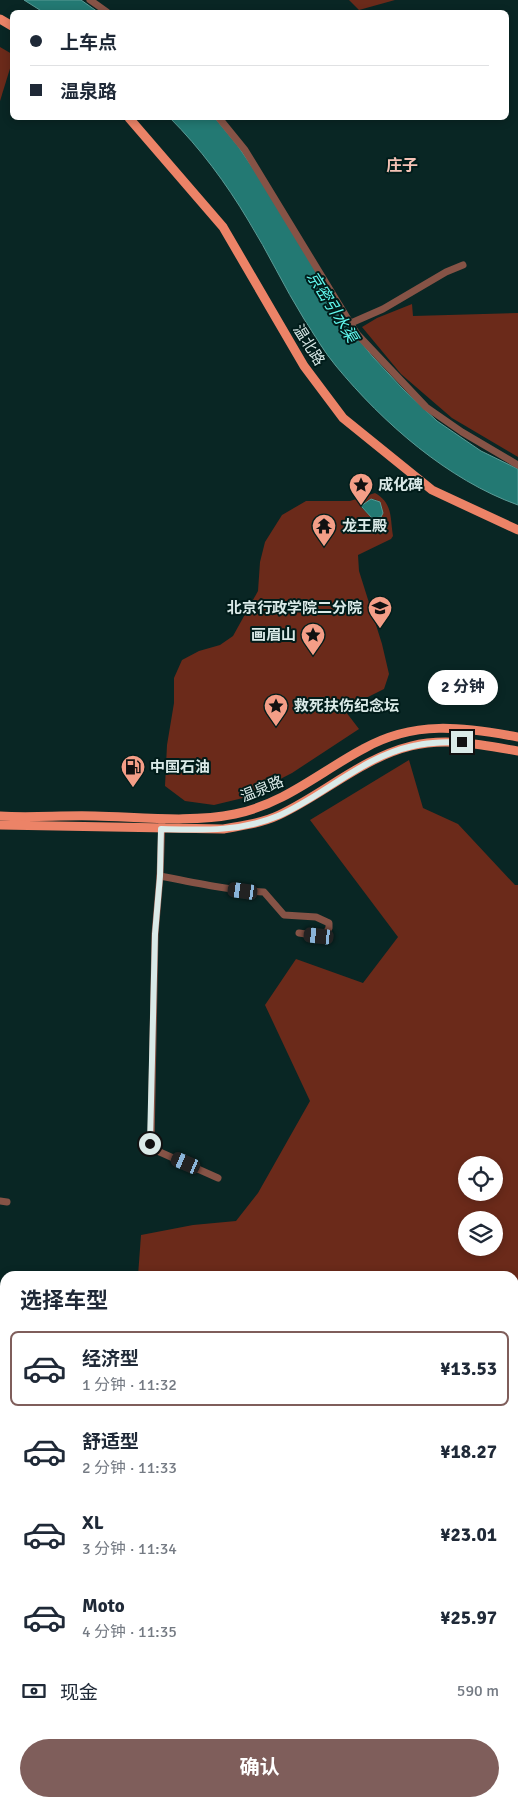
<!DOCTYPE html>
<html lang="zh">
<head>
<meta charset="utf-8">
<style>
	body { margin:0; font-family:Signika,"Noto Sans SC",sans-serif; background:#f2f2f3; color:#1f2937; height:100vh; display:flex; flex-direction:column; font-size:19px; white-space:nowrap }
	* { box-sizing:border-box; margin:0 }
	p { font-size:16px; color:#747a83 }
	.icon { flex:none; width:28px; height:28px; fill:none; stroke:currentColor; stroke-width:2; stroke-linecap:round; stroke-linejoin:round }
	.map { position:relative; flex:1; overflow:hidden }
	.drawer { position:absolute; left:0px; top:1271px; width:519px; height:536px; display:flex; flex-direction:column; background:#fff; border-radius:15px 15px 0 0; box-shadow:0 2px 8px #0003 }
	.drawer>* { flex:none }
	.top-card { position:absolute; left:10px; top:10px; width:499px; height:110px; border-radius:8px; box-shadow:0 2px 8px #0003; display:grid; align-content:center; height:110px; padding:0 20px; background:#fff }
	.fabs { position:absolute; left:458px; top:1156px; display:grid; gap:10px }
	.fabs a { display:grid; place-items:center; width:45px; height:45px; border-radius:50%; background:#fff; box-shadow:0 2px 8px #0003; font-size:25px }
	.end { position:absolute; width:22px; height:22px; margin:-11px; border:6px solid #daeae8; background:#111; box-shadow:0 0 0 2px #111 }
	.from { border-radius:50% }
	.bubble { position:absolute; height:35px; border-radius:18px; background:#fff; box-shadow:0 2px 8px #0003; font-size:16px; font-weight:700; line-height:35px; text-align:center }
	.car { position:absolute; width:15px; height:30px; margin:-15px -8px; border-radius:6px; box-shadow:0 0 4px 1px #0007; background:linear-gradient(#222 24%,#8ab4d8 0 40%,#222 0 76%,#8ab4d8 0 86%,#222 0) }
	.top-card b { display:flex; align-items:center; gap:18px; height:48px; font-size:19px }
	.top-card b+b { border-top:1px solid #e0e1e3 }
	.top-card i { width:12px; height:12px; background:#1f2937 }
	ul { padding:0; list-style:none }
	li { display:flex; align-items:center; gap:15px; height:75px; margin:0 10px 8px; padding:0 10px; border:2px solid transparent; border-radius:8px }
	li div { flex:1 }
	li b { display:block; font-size:19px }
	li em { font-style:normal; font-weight:700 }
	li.current { border-color:#7f5e5b }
	li>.icon { width:45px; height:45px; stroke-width:1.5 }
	h2 { padding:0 20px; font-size:22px; line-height:60px }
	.pay { display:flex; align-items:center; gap:12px; height:55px; padding:0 20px; font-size:19px }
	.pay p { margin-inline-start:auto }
	.action { display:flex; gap:10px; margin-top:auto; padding:10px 20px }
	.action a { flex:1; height:58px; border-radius:30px; background:#7f5e5b; color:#fff; font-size:20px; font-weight:700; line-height:58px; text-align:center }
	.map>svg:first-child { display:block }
</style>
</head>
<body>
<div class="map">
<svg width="518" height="1807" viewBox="0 0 518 1807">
	<rect width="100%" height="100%" fill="#092624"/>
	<g fill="#6b2a1a" fill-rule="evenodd">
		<polygon points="349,0 395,0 359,10"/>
		<polygon points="0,47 12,54 12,62 0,101"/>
		<polygon points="412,304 413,316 518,313 518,457 452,418 401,374 362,327 377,318"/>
		<path d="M375,493C393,503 390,518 393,536L391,539L358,555L359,571L382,644L389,674L384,689L368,697L346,712L359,729L292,773L243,798L214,805L185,801L165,786L167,745L174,703V678L182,660L199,651L220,645L233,636L258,591L260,562L265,542L282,515L306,501H350ZM371,499L377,500L372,518L361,507Z"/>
		<path d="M409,760L423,808L458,824L515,885H518V1807H147L146,1803L514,1802V1276H138L141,1235L193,1225L236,1221L258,1193L310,1101L265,1005L296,959L363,983L398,937L310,820ZM466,1165H494V1192H466ZM466,1220H494V1248H466Z"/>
	</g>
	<g fill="#237973" stroke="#5a9b96">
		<polygon points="24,0 81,0 98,12 43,12"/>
		<path d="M170,118H215L238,146L275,201L351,330L373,357L403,389L437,421L481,451L518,469V505C448,480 383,423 336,366C324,352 314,334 304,319C284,287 268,252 248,220C226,183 200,148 170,118Z"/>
		<polygon points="371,499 380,502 383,513 381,517 372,518 361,506"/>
	</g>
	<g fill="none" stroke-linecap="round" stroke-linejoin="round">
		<polyline stroke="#5a9b96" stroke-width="2" points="0,1525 5,1526"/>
		<g stroke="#865346" stroke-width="7">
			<polyline points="90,0 107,12"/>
			<polyline points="219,118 245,150 357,334 426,407 462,432 518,465"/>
			<polyline points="351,323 383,309 446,272 463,265"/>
			<polyline points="162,818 160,876 155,934 151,1144 153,1149 218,1178"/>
			<path d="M160,876C195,883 229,890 264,892L284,915L316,917L329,923V928L326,933L319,936L299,933"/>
			<polyline points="0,1201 7,1202"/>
			<polyline points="0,1351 5,1352"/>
			<polyline points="0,1409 5,1410"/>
			<polyline points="0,1467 5,1468"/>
			<polyline points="0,1495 5,1496"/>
			<polyline points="0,1687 5,1694"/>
			<polyline points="36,1802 37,1807"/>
		</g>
		<g stroke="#ec8367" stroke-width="9">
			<polyline points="0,19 12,26"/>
			<polyline points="129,118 223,227 304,366 343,418 432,490 518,530"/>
			<path d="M0,816C31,818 63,815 95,816C140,817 191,823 235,814C284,804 320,772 363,749C414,720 463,727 518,737"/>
			<path d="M0,825L223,829C242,826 262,823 279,815C324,794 362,758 411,746C446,737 483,745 518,751"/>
		</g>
	</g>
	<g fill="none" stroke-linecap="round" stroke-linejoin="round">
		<path stroke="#daeae8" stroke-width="6" d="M150,1144L155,934L160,876L161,829C201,830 240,832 278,816C324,796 362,757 413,746C429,742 446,742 462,742"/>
	</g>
	<defs>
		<symbol id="sight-pin" viewBox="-11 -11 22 30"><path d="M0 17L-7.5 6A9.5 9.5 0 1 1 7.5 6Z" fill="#f49e87" stroke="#011c1a"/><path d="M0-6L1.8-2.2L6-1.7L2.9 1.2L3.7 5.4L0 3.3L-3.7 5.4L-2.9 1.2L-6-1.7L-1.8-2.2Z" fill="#111"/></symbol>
		<symbol id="temple-pin" viewBox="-11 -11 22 30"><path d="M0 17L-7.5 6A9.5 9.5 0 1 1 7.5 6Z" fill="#f49e87" stroke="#011c1a"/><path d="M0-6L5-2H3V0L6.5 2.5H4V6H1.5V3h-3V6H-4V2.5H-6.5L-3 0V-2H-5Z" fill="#111"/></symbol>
		<symbol id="university-pin" viewBox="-11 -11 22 30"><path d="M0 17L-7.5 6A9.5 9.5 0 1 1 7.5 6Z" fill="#f49e87" stroke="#011c1a"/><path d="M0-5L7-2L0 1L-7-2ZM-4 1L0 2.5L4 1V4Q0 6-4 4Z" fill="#111"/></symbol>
		<symbol id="fuel-pin" viewBox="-11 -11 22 30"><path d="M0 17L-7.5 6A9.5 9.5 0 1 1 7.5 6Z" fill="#f49e87" stroke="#011c1a"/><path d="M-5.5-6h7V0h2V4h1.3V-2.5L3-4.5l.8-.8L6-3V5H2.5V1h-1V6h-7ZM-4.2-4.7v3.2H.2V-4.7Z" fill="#111"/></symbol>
	</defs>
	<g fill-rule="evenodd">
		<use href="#sight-pin" x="347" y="471" width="28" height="38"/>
		<use href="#temple-pin" x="310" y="512" width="28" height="38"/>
		<use href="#university-pin" x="366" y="594" width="28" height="38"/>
		<use href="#sight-pin" x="299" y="621" width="28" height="38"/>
		<use href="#sight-pin" x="262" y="692" width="28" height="38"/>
		<use href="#fuel-pin" x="119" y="753" width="28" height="38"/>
	</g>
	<g text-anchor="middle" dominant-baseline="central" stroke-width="4" stroke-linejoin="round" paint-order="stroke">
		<g font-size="15" fill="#daeae8" stroke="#011c1a">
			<text transform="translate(309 345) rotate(58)">温北路</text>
			<text transform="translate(262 789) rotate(-22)">温泉路</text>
		</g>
		<g font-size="15" font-weight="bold" fill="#daeae8" stroke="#011c1a" text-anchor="start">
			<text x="378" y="485">成化碑</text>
			<text x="342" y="526">龙王殿</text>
			<text x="362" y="608" text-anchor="end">北京行政学院二分院</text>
			<text x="296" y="635" text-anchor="end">画眉山</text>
			<text x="294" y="706">救死扶伤纪念坛</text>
			<text x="150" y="767">中国石油</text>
		</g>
		<g font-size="16" font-weight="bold" fill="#f5c3b6" stroke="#011c1a">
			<text x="402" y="166">庄子</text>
		</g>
		<g font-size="16" font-style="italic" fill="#62fbf1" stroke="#011c1a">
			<text transform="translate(332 307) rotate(58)">京密引水渠</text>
		</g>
	</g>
</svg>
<div class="fabs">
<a><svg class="icon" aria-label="locate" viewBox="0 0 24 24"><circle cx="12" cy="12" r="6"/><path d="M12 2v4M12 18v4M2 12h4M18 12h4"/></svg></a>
<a><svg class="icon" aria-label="layers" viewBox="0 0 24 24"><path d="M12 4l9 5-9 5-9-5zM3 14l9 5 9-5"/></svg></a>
</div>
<i class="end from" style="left:150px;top:1144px"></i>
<i class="end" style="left:462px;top:742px"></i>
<div class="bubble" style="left:428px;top:670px;width:70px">2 分钟</div>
<i class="car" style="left:243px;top:891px;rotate:278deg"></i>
<i class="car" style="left:319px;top:936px;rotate:276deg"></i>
<i class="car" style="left:186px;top:1163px;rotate:293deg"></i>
<div class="top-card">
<b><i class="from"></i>上车点</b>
<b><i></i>温泉路</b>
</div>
<section class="drawer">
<h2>选择车型</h2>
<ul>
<li class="current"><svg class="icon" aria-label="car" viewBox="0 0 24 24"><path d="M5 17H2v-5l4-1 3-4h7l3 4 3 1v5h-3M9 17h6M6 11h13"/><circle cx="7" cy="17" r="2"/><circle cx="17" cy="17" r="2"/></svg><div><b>经济型</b><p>1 分钟 · 11:32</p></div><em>¥13.53</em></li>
<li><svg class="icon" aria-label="car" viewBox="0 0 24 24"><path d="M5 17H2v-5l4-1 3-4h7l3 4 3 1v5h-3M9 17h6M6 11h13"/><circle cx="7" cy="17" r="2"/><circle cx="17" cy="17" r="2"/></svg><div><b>舒适型</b><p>2 分钟 · 11:33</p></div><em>¥18.27</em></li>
<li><svg class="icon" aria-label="car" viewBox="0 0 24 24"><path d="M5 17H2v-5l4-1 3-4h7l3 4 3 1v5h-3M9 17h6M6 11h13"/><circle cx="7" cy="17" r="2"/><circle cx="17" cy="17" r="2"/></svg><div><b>XL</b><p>3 分钟 · 11:34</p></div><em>¥23.01</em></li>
<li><svg class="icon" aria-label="car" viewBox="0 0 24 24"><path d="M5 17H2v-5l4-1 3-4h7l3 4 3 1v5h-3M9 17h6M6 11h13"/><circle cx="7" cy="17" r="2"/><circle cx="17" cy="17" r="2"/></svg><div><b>Moto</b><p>4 分钟 · 11:35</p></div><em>¥25.97</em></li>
</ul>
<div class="pay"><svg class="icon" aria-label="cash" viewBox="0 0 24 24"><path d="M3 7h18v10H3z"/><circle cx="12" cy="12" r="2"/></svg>现金<p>590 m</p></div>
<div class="action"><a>确认</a></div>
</section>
</div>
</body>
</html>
